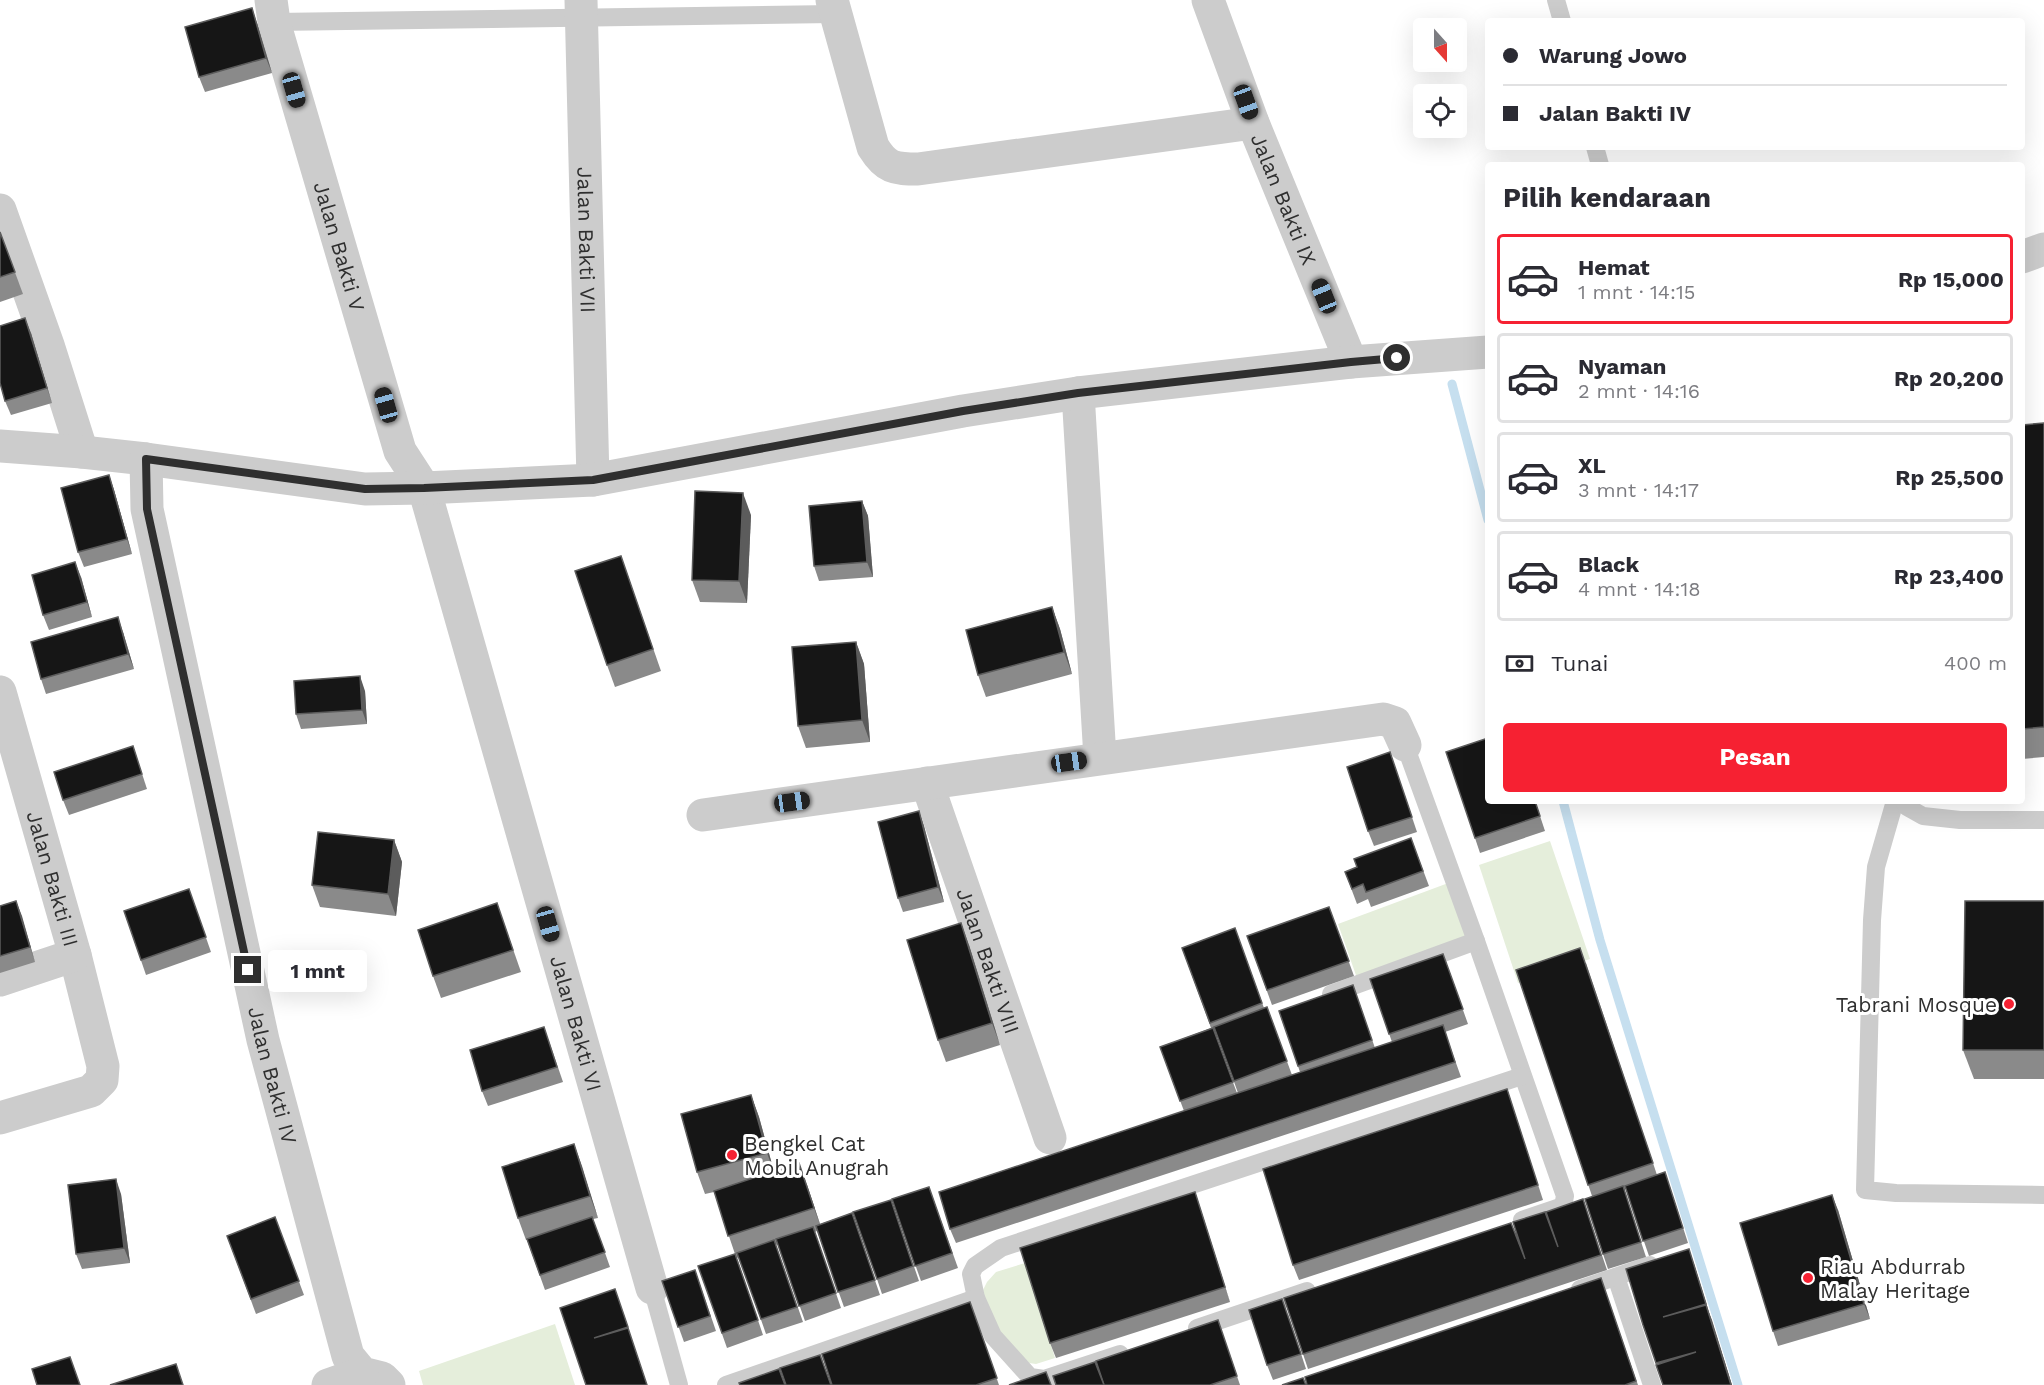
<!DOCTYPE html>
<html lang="id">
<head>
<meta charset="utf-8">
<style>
	body { margin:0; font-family:"Work Sans",sans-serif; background:#f2f2f3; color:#2b2b33; height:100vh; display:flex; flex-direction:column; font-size:22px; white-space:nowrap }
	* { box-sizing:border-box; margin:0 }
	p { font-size:20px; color:#7c7c81 }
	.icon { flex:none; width:33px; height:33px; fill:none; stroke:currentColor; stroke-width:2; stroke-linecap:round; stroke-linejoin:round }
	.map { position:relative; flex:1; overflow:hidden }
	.details { position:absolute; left:1485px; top:162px; width:540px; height:642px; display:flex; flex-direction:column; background:#fff; border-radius:6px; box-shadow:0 6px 24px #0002 }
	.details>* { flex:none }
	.hud { position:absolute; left:1485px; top:18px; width:540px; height:132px; border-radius:6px; box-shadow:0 6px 24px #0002; display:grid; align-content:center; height:132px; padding:0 18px; background:#fff }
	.needle { width:39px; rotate:159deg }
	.buttons { position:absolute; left:1413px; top:18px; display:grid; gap:12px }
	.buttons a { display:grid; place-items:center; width:54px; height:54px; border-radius:6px; background:#fff; box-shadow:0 6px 24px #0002; font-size:30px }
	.end { position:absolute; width:27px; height:27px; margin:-14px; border:8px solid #2f2f2f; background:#fff; box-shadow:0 0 0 3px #fff }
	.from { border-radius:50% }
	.bubble { position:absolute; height:42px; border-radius:6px; background:#fff; box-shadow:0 6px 24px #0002; font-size:20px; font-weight:700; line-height:42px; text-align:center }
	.car { position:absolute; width:18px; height:36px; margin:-18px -9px; border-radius:8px; box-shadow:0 0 4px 2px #0007; background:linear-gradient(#222 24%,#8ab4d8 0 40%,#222 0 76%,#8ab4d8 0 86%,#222 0) }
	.hud b { display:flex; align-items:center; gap:21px; height:57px; font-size:22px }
	.hud b+b { border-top:2px solid #e1e1e2 }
	.hud i { width:15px; height:15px; background:#2b2b33 }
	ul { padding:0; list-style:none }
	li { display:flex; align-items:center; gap:18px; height:90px; margin:0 12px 9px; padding:0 6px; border:3px solid #e1e1e2; border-radius:6px }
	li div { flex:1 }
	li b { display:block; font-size:22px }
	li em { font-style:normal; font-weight:700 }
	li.selected { border-color:#f62132 }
	li>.icon { width:54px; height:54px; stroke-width:1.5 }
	h2 { padding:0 18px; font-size:27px; line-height:72px }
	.pay { display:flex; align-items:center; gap:15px; height:66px; padding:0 18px; font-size:22px }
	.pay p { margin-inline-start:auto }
	.primary-button { display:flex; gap:12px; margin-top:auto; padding:12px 18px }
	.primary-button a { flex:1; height:69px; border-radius:6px; background:#f62132; color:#fff; font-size:24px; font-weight:700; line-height:69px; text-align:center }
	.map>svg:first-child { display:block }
</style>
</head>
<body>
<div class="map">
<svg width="2044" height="1385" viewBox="0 0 2044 1385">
	<rect width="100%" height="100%" fill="#fff"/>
	<g fill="#e5eedb">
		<polygon points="1550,841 1590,959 1518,983 1479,865"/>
		<polygon points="1451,882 1472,939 1358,981 1338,924"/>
		<polygon points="1025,1263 1055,1358 1036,1364 1029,1363 999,1332 984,1297 983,1290 987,1282 996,1272"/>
		<polygon points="555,1324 575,1385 423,1385 419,1371"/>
	</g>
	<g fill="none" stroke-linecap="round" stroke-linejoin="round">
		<g stroke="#c6dfef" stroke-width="9">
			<polyline points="1452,384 1488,520"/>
			<polyline points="1563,801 1600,940 1738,1385"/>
		</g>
		<g stroke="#ccc" stroke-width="18">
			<polyline points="1556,0 1562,21"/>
			<polyline points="274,22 834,14"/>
			<polyline points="1595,147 1600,165"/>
			<polyline points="1405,745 1476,941 1565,1196 1563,1206 1522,1220"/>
			<polyline points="1895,801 1876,867 1872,920 1865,1190 1896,1193 2044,1195"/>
			<polyline points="1903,801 1907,807 1923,816 1960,820 2044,820"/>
			<polyline points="1331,994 1476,941"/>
			<polyline points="1616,1277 1652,1385"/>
			<polyline points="652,1288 679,1385"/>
			<polyline points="1580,1289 1650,1265"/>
			<polyline points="1197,1328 1307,1291"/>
			<polyline points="1120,1354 1044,1379 1030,1377 993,1336 976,1298 971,1274 975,1266 1001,1248 1522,1076"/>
			<polyline points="726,1385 976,1298"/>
		</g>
		<g stroke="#ccc" stroke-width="33">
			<path id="s1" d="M271,0L274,22L400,451L424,488L652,1288"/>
			<path id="s2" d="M581,0L593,480"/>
			<path d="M832,0L873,147C886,168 894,169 918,169L1253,123"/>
			<path id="s3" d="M1208,0L1253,123L1351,362"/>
			<polyline points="0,210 48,345 82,452"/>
			<polyline points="2022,257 2044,249"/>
			<polyline points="1078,393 1100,758"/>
			<polyline points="0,446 82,452 146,459 365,489 424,488 593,480 963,411 1078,393 1351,362 1488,352"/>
			<path id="s4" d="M146,459L147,509L263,1040L348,1356L362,1373L382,1378L389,1385"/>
			<path id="s5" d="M0,692L75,955L103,1066L102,1080L91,1091L0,1118"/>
			<path id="s6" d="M927,783L1050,1138"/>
			<polyline points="703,815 1383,719 1395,723 1405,745"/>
			<polyline points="0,980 75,955"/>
			<polyline points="328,1385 362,1373"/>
		</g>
	</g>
	<g fill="#8a8a8a" fill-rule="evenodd">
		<polygon points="257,23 272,73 205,92 199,77"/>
		<polygon points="0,232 23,294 0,302"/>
		<polygon points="31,333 52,403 11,415 5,401"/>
		<polygon points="2044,423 2044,757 2022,759 2022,425"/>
		<polygon points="109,475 114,490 132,554 84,567 78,552"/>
		<polygon points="862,501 868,516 873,577 819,581 814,566"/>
		<polygon points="751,515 747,603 700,602 692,580"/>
		<polygon points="621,556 661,671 615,687 607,665"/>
		<polygon points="81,577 92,617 49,630 43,615"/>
		<polygon points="1052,607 1060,629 1072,674 986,697 978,675"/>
		<polygon points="123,632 134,669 46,694 41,679"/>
		<polygon points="856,642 864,664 870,742 806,748 798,726"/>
		<polygon points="365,691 367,724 301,729 296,714"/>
		<polygon points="133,746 147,789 69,815 63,800"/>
		<polygon points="1390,752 1417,832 1374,846 1368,831"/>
		<polygon points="1535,801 1545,831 1480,853 1475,838"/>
		<polygon points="919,811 924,826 944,902 903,912 898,898"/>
		<polygon points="1411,838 1429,886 1371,907 1368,899 1357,904 1345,872 1357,867"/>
		<polygon points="394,840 402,862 396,916 320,907 312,885"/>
		<polygon points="189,889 211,952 146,975 124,911"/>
		<polygon points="16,901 35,962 0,973 0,906"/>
		<polygon points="2044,901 2044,1079 1974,1079 1963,1050"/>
		<polygon points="497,903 521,972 441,998 433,976"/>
		<polygon points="1329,907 1354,976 1272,1005 1247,936"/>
		<path d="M1235,928L1264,1008L1267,1007L1292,1075L1300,1072L1279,1011L1353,985L1375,1048L1392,1042L1370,979L1443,954L1468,1024L1445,1032L1461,1077L956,1243L950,1229L1184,1111L1160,1047L1211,1028L1182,948ZM1216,1037H1218L1238,1093H1237Z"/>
		<polygon points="969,945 1000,1045 946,1062 938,1040"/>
		<polygon points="1586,963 1657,1175 1670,1187 1688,1243 1649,1256 1626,1189 1624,1190 1646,1257 1608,1269 1603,1254 1592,1196 1516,970"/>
		<polygon points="549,1041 563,1082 488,1106 482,1091"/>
		<polygon points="1507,1089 1543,1200 1299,1280 1293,1265"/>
		<polygon points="751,1095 759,1117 774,1172 807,1185 820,1224 852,1213 880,1295 844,1307 817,1231 815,1232 841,1308 805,1321 778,1244 776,1245 803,1322 766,1334 739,1257 737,1258 763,1335 727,1348 698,1266 735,1254 714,1192 705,1194 697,1172"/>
		<polygon points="574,1144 598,1218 593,1219 610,1267 545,1290 527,1240 526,1240 518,1218"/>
		<polygon points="929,1187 958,1268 921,1281 892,1199"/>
		<polygon points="1195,1192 1230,1302 1056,1358 1050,1343"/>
		<polygon points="121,1194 130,1263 82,1269 76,1254"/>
		<polygon points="891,1200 919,1281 882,1294 877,1279"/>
		<polygon points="1838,1210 1870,1319 1778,1346 1773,1331"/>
		<polygon points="1588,1214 1607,1270 1308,1369 1303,1354 1525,1259 1558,1247"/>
		<polygon points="275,1217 304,1295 256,1314 227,1236"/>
		<polygon points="1694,1264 1711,1319 1732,1385 1663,1385 1626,1269"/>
		<polygon points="695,1270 716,1331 684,1342 662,1281"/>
		<polygon points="1606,1293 1638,1385 1307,1385"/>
		<polygon points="970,1302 999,1385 832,1385"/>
		<polygon points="1288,1314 1306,1369 1273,1380 1267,1365"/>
		<polygon points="1223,1335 1240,1385 1104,1385"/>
	</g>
	<g fill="#5c5c5c">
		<polygon points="252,8 257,23 272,73 266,58"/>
		<polygon points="25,318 31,333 52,403 47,388"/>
		<polygon points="109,475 114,490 132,554 127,539"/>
		<polygon points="743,493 751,515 747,603 739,581"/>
		<polygon points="862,501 868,516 873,577 867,562"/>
		<polygon points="75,562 81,577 92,617 87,602"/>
		<polygon points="1052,607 1060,629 1072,674 1064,652"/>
		<polygon points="118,617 123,632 134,669 128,654"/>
		<polygon points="856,642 864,664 870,742 862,720"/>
		<polygon points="360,676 365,691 367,724 362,710"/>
		<polygon points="919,811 924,826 944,902 938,887"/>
		<polygon points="394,840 402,862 396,916 388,894"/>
		<polygon points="16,901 22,916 35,962 30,947"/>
		<polygon points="961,923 969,945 1000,1045 992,1023"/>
		<polygon points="751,1095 759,1117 775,1175 767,1153"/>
		<polygon points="574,1144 582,1166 598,1218 590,1196"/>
		<polygon points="799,1163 807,1185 822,1230 814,1208"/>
		<polygon points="116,1179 121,1194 130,1263 124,1248"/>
		<polygon points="1195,1192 1200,1207 1230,1302 1225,1287"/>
		<polygon points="1832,1195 1838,1210 1870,1319 1864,1304"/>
		<polygon points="1689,1249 1694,1264 1711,1319 1706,1304"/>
		<polygon points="1706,1305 1712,1320 1732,1385 1731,1385"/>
	</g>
	<g fill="#161616" stroke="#5c5c5c" stroke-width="1.5">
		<polygon points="252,8 266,58 199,77 185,27"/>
		<polygon points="0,232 15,272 0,277"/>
		<polygon points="25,318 47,388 5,401 0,383 0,326"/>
		<polygon points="2044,423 2044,727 2022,729 2022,425"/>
		<polygon points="109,475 127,539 78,552 61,488"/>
		<polygon points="695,491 743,493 739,581 692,580"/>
		<polygon points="862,501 867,562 814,566 809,506"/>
		<polygon points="621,556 653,649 607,665 575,571"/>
		<polygon points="75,562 87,602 43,615 32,575"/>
		<polygon points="1052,607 1064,652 978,675 966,630"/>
		<polygon points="118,617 128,654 41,679 31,642"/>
		<polygon points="856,642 862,720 798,726 792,647"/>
		<polygon points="360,676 362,710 296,714 294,681"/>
		<polygon points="1488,738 1488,801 1535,801 1540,816 1475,838 1446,752"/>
		<polygon points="133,746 142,774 63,800 54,772"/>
		<polygon points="1390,752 1412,817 1368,831 1347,767"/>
		<polygon points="919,811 938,887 898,898 878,822"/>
		<polygon points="318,832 394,840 388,894 312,885"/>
		<polygon points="1411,838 1423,871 1366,892 1363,884 1352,889 1345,872 1357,867 1354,859"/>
		<polygon points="189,889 206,937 141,960 124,911"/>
		<polygon points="16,901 30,947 0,956 0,906"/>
		<polygon points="1965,901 2044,901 2044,1050 1963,1050"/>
		<polygon points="497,903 513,950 433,976 418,930"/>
		<polygon points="1329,907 1349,961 1267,990 1247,936"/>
		<polygon points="961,923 992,1023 938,1040 907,940"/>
		<polygon points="1235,928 1262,1003 1210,1023 1182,948"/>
		<polygon points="1580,948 1653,1163 1588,1185 1516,970"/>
		<polygon points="1443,954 1463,1009 1389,1034 1370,979"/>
		<polygon points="1353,985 1372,1040 1298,1066 1279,1011"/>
		<polygon points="1267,1007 1287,1061 1234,1081 1214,1027"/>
		<polygon points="1443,1025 1455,1062 950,1229 939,1192"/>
		<polygon points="544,1027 557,1067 482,1091 470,1050"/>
		<polygon points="1213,1028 1233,1082 1180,1101 1160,1047"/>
		<polygon points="1507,1089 1538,1185 1293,1265 1263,1169"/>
		<polygon points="751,1095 767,1153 697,1172 681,1114"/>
		<polygon points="574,1144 590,1196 518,1218 502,1167"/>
		<polygon points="799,1163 814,1208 728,1236 714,1191"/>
		<polygon points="1665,1172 1683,1228 1643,1241 1625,1186"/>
		<polygon points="116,1179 124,1248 76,1254 68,1185"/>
		<polygon points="1623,1186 1641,1242 1603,1254 1585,1199"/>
		<polygon points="929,1187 952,1253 915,1266 892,1199"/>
		<polygon points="1195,1192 1225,1287 1050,1343 1020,1248"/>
		<polygon points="1832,1195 1864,1304 1773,1331 1740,1223"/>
		<polygon points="1583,1199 1601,1255 1303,1354 1284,1298 1511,1223 1525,1259 1513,1222 1545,1212 1558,1247 1546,1212"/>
		<polygon points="891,1200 913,1266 877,1279 853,1212"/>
		<polygon points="852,1213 875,1280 838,1292 816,1226"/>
		<polygon points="275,1217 299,1281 251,1299 227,1236"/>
		<polygon points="592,1217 605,1252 540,1275 527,1239"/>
		<polygon points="813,1227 836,1293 799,1306 776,1239"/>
		<polygon points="774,1240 797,1307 761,1319 737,1253"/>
		<polygon points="1689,1249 1706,1304 1663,1317 1706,1305 1731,1385 1663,1385 1656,1365 1696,1352 1656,1363 1643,1325 1626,1269"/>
		<polygon points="735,1254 758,1320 722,1333 698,1266"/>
		<polygon points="695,1270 710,1316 678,1327 662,1281"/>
		<polygon points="1601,1278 1636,1381 1625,1385 1307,1385 1305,1377"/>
		<polygon points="615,1289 628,1327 594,1338 628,1328 647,1385 586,1385 560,1308"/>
		<polygon points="1282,1299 1301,1354 1267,1365 1249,1310"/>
		<polygon points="970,1302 997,1378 976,1385 832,1385 822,1354"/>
		<polygon points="1218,1320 1237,1376 1210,1385 1104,1385 1096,1361"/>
		<polygon points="820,1355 831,1385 786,1385 780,1368"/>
		<polygon points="70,1357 80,1385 37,1385 32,1369"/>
		<polygon points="1095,1362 1104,1385 1056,1385 1053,1376"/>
		<polygon points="176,1364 183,1385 110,1385"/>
		<polygon points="779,1369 785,1385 740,1385 739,1383"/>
		<polygon points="1046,1372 1051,1385 1009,1385"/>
		<polygon points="1303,1378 1306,1385 1282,1385"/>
	</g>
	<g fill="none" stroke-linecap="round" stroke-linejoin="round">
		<polyline stroke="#2f2f2f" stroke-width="8" points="248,970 147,509 146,459 365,489 424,488 593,480 963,411 1078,393 1351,362 1397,358"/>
	</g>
	<g fill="#f62132" stroke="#fff" stroke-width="2">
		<circle cx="2009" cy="1004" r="6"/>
		<circle cx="732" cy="1155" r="6"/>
		<circle cx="1808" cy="1278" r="6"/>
	</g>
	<g text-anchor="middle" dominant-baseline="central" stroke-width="6" stroke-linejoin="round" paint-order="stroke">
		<g font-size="21" fill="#2f2f2f" stroke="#fff">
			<text stroke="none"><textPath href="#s3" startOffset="213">Jalan Bakti IX</textPath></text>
			<text stroke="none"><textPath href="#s2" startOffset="240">Jalan Bakti VII</textPath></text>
			<text stroke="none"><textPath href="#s1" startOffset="256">Jalan Bakti V</textPath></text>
			<text stroke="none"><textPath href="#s5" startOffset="194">Jalan Bakti III</textPath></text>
			<text stroke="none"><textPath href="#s6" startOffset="188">Jalan Bakti VIII</textPath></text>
			<text stroke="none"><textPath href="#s1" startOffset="1070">Jalan Bakti VI</textPath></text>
			<text stroke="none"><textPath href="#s4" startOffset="630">Jalan Bakti IV</textPath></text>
		</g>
		<g font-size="21" fill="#2f2f2f" stroke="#fff" text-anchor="start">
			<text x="1997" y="1004" text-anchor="end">Tabrani Mosque</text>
			<text x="744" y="1143">Bengkel Cat<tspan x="744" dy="24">Mobil Anugrah</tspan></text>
			<text x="1820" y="1266">Riau Abdurrab<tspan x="1820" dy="24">Malay Heritage</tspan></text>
		</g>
	</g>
</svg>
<div class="buttons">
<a><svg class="needle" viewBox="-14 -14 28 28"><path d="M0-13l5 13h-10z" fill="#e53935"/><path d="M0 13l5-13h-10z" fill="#7c7c81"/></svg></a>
<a><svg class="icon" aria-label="locate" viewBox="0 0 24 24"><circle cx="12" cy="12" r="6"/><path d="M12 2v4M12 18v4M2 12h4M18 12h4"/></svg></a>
</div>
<i class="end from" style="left:1397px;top:358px"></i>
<i class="end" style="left:248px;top:970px"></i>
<div class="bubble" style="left:268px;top:950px;width:99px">1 mnt</div>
<i class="car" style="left:294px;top:90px;rotate:164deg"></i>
<i class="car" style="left:1246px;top:102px;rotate:160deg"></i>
<i class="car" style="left:1324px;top:296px;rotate:338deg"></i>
<i class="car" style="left:386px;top:405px;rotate:344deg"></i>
<i class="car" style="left:1069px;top:762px;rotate:82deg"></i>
<i class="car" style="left:792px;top:802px;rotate:82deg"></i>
<i class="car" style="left:548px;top:924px;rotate:164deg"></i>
<div class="hud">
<b><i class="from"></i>Warung Jowo</b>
<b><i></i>Jalan Bakti IV</b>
</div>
<section class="details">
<h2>Pilih kendaraan</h2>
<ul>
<li class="selected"><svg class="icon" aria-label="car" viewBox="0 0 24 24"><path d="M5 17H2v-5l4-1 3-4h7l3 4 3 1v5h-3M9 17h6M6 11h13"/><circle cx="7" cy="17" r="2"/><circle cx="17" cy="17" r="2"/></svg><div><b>Hemat</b><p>1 mnt · 14:15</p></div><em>Rp 15,000</em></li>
<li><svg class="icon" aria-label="car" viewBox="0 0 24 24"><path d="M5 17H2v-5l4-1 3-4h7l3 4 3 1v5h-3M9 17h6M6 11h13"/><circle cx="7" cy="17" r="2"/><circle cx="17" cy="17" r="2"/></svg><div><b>Nyaman</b><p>2 mnt · 14:16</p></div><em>Rp 20,200</em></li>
<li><svg class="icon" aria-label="car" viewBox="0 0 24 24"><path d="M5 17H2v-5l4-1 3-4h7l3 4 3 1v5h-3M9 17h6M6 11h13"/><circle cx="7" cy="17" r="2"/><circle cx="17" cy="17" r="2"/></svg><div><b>XL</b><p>3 mnt · 14:17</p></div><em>Rp 25,500</em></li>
<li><svg class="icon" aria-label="car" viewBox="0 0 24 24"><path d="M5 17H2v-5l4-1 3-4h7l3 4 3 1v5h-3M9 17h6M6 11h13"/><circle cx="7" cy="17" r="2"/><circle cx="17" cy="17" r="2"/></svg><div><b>Black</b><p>4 mnt · 14:18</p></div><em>Rp 23,400</em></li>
</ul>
<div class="pay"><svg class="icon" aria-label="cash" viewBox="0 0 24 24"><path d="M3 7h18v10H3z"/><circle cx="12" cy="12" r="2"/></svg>Tunai<p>400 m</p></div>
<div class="primary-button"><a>Pesan</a></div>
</section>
</div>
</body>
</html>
